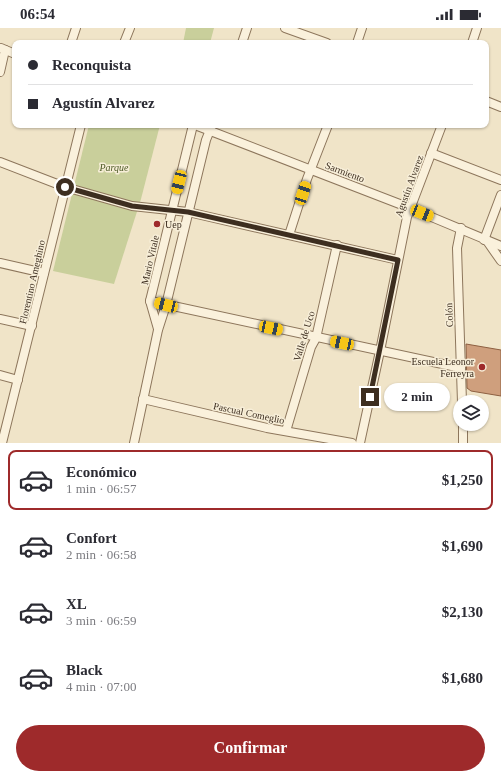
<!DOCTYPE html>
<html lang="es">
<head>
<meta charset="utf-8">
<style>
	body { margin:0; font-family:Georgia,serif; background:#f7f7f7; color:#2b2b33; height:100vh; display:flex; flex-direction:column; font-size:15px; white-space:nowrap }
	* { box-sizing:border-box; margin:0 }
	p { font-size:13px; color:#7c7c81 }
	.icon { flex:none; width:22px; height:22px; fill:none; stroke:currentColor; stroke-width:2; stroke-linecap:round; stroke-linejoin:round }
	.map { position:relative; height:415px; overflow:hidden }
	.drawer { display:flex; flex-direction:column; background:#fff; flex:1 }
	.drawer>* { flex:none }
	.hud { position:absolute; left:12px; top:12px; width:477px; height:88px; border-radius:8px; box-shadow:0 1px 3px #0004; display:grid; align-content:center; height:88px; padding:0 16px; background:#fff }
	.fabs { position:absolute; left:453px; top:367px; display:grid; gap:8px }
	.fabs a { display:grid; place-items:center; width:36px; height:36px; border-radius:50%; background:#fff; box-shadow:0 1px 3px #0004; font-size:20px }
	.end { position:absolute; width:18px; height:18px; margin:-9px; border:5px solid #3d2e20; background:#fff; box-shadow:0 0 0 2px #fff }
	.from { border-radius:50% }
	.bubble { position:absolute; height:28px; border-radius:14px; background:#fff; box-shadow:0 1px 3px #0004; font-size:13px; font-weight:700; line-height:28px; text-align:center }
	.car { position:absolute; width:12px; height:24px; margin:-12px -6px; border-radius:5px; box-shadow:0 0 3px 1px #0007; background:linear-gradient(#f5c518 24%,#345 0 40%,#f5c518 0 76%,#345 0 86%,#f5c518 0) }
	.hud b { display:flex; align-items:center; gap:14px; height:38px; font-size:15px }
	.hud b+b { border-top:1px solid #e1e1e2 }
	.hud i { width:10px; height:10px; background:#2b2b33 }
	ul { padding:7px 0 0; list-style:none }
	li { display:flex; align-items:center; gap:12px; height:60px; margin:0 8px 6px; padding:0 8px; border:2px solid transparent; border-radius:8px }
	li div { flex:1 }
	li b { display:block; font-size:15px }
	li em { font-style:normal; font-weight:700 }
	li.active { border-color:#9e2a2b }
	li>.icon { width:36px; height:36px; stroke-width:1.5 }
	.primary-button { display:flex; gap:8px; margin-top:auto; padding:8px 16px }
	.primary-button a { flex:1; height:46px; border-radius:24px; background:#9e2a2b; color:#fff; font-size:16px; font-weight:700; line-height:46px; text-align:center }
	.status { display:flex; justify-content:space-between; align-items:center; height:28px; padding:0 20px; background:#fff; direction:ltr }
	.status svg { height:11px; fill:currentColor }
	.map>svg:first-child { display:block }
</style>
</head>
<body>
<div class="status"><b>06:54</b><svg viewBox="0 0 49 12"><path d="M0 12V9h3v3zM5 12V6h3v6zM10 12V3h3v9zM15 12V0h3v12zM26 1h20v11H26zM47 4h2v5h-2z"/></svg></div>
<div class="map">
<svg width="501" height="415" viewBox="0 0 501 415">
	<rect width="100%" height="100%" fill="#f0e4c8"/>
	<g fill="#c9cf9b">
		<polygon points="186,0 214,0 210,15 183,15"/>
		<polygon points="89,97 160,97 141,171 114,256 53,243"/>
	</g>
	<polygon fill="#cf9f7d" stroke="#8d5f41" points="466,316 501,322 501,368 471,363 467,360"/>
	<g fill="none" stroke-linecap="round" stroke-linejoin="round">
		<defs>
			<g id="minor">
				<polyline points="285,0 327,15"/>
				<polyline points="71,15 76,0"/>
				<polyline points="124,15 130,0"/>
				<polyline points="242,15 247,0"/>
				<polyline points="357,15 362,0"/>
				<polyline points="472,15 477,0"/>
				<polyline points="1,20 15,26"/>
				<polyline points="0,44 5,22"/>
				<polyline points="486,73 501,79"/>
				<polyline points="195,97 410,180 501,218"/>
				<polyline points="431,125 501,152"/>
				<polyline points="0,134 65,159 132,178 188,184 398,232"/>
				<polyline points="461,200 457,220 462,374"/>
				<polyline points="289,207 307,151 328,97"/>
				<polyline points="484,212 501,167"/>
				<polyline points="487,213 501,233"/>
				<polyline points="0,235 44,245"/>
				<polyline points="150,273 461,340"/>
				<polyline points="0,291 32,298"/>
				<polyline points="158,301 150,273 193,97"/>
				<polyline points="0,347 18,352"/>
				<polyline points="143,371 267,400 352,415"/>
				<polyline points="463,396 463,415"/>
				<polyline points="286,403 311,319 316,310 337,217"/>
				<polyline points="2,415 81,97"/>
				<polyline points="134,415 158,302 166,277 206,112 212,97"/>
				<polyline points="360,415 380,323 407,189 442,97"/>
			</g>
		</defs>
		<use href="#minor" stroke="#8d765c" stroke-width="10"/>
		<use href="#minor" stroke="#faf1dc" stroke-width="8"/>
	</g>
	<g fill="none" stroke-linecap="round" stroke-linejoin="round">
		<polyline stroke="#3d2e20" stroke-width="5" points="65,159 132,178 188,184 398,232 370,369"/>
	</g>
	<g fill="#9e2a2b" stroke="#f7eed8" stroke-width="1.5">
		<circle cx="157" cy="196" r="4"/>
		<circle cx="482" cy="339" r="4"/>
	</g>
	<g text-anchor="middle" dominant-baseline="central" stroke-width="3" stroke-linejoin="round" paint-order="stroke">
		<g font-size="10" font-style="italic" fill="#4d5a26" stroke="#f7eed8">
			<text x="114" y="139">Parque</text>
		</g>
		<g font-size="10" fill="#3d2e20" stroke="#f7eed8">
			<text transform="translate(345 144) rotate(21)">Sarmiento</text>
			<text transform="translate(409 158) rotate(-70)">Agustín Alvarez</text>
			<text transform="translate(150 232) rotate(-77)">Mario Vitale</text>
			<text transform="translate(32 254) rotate(-77)">Florentino Ameghino</text>
			<text transform="translate(449 287) rotate(-92)">Colón</text>
			<text transform="translate(304 308) rotate(-73)">Valle de Uco</text>
			<text transform="translate(249 385) rotate(12)">Pascual Comeglio</text>
		</g>
		<g font-size="10" fill="#3d2e20" stroke="#f7eed8" text-anchor="start">
			<text x="165" y="196">Uep</text>
			<text x="474" y="333" text-anchor="end">Escuela Leonor<tspan x="474" dy="12">Ferreyra</tspan></text>
		</g>
	</g>
</svg>
<div class="fabs">
<a><svg class="icon" aria-label="layers" viewBox="0 0 24 24"><path d="M12 4l9 5-9 5-9-5zM3 14l9 5 9-5"/></svg></a>
</div>
<i class="end from" style="left:65px;top:159px"></i>
<i class="end" style="left:370px;top:369px"></i>
<div class="bubble" style="left:384px;top:355px;width:66px">2 min</div>
<i class="car" style="left:179px;top:154px;rotate:194deg"></i>
<i class="car" style="left:303px;top:165px;rotate:18deg"></i>
<i class="car" style="left:422px;top:185px;rotate:112deg"></i>
<i class="car" style="left:166px;top:277px;rotate:284deg"></i>
<i class="car" style="left:271px;top:300px;rotate:102deg"></i>
<i class="car" style="left:342px;top:315px;rotate:282deg"></i>
<div class="hud">
<b><i class="from"></i>Reconquista</b>
<b><i></i>Agustín Alvarez</b>
</div>
</div>
<section class="drawer">
<ul>
<li class="active"><svg class="icon" aria-label="car" viewBox="0 0 24 24"><path d="M5 17H2v-5l4-1 3-4h7l3 4 3 1v5h-3M9 17h6M6 11h13"/><circle cx="7" cy="17" r="2"/><circle cx="17" cy="17" r="2"/></svg><div><b>Económico</b><p>1 min · 06:57</p></div><em>$1,250</em></li>
<li><svg class="icon" aria-label="car" viewBox="0 0 24 24"><path d="M5 17H2v-5l4-1 3-4h7l3 4 3 1v5h-3M9 17h6M6 11h13"/><circle cx="7" cy="17" r="2"/><circle cx="17" cy="17" r="2"/></svg><div><b>Confort</b><p>2 min · 06:58</p></div><em>$1,690</em></li>
<li><svg class="icon" aria-label="car" viewBox="0 0 24 24"><path d="M5 17H2v-5l4-1 3-4h7l3 4 3 1v5h-3M9 17h6M6 11h13"/><circle cx="7" cy="17" r="2"/><circle cx="17" cy="17" r="2"/></svg><div><b>XL</b><p>3 min · 06:59</p></div><em>$2,130</em></li>
<li><svg class="icon" aria-label="car" viewBox="0 0 24 24"><path d="M5 17H2v-5l4-1 3-4h7l3 4 3 1v5h-3M9 17h6M6 11h13"/><circle cx="7" cy="17" r="2"/><circle cx="17" cy="17" r="2"/></svg><div><b>Black</b><p>4 min · 07:00</p></div><em>$1,680</em></li>
</ul>
<div class="primary-button"><a>Confirmar</a></div>
</section>
</body>
</html>
